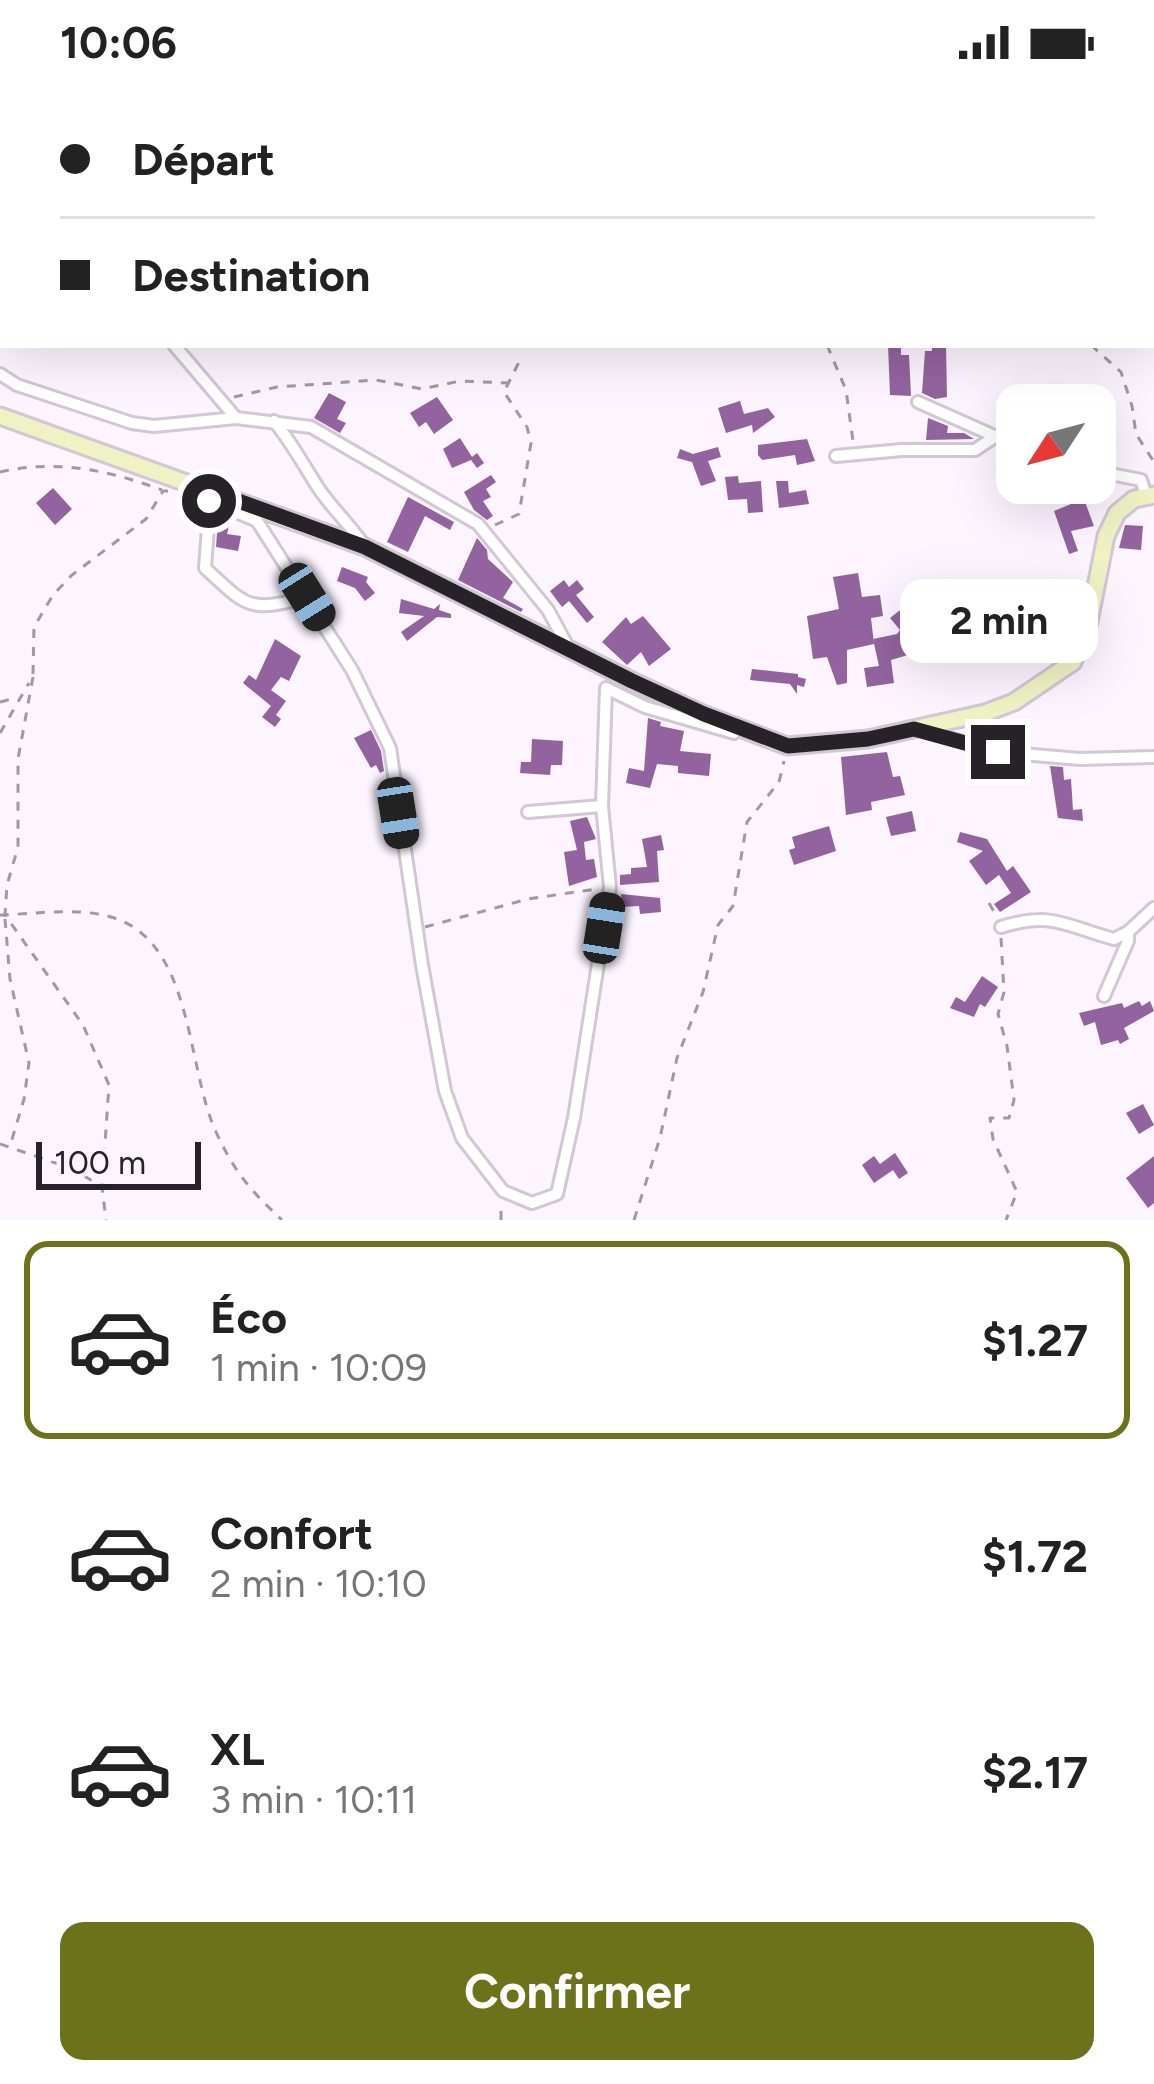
<!DOCTYPE html>
<html lang="fr">
<head>
<meta charset="utf-8">
<style>
	body { margin:0; font-family:Figtree,sans-serif; background:#f6f6f6; color:#222; height:100vh; display:flex; flex-direction:column; font-size:45px; white-space:nowrap }
	* { box-sizing:border-box; margin:0 }
	p { font-size:39px; color:#767676 }
	.icon { flex:none; width:66px; height:66px; fill:none; stroke:currentColor; stroke-width:2; stroke-linecap:round; stroke-linejoin:round }
	.map { position:relative; height:1136px; overflow:hidden }
	.drawer { display:flex; flex-direction:column; background:#fff; flex:1 }
	.drawer>* { flex:none }
	.banner { position:absolute; left:0px; top:0px; width:1155px; height:264px; box-shadow:0 12px 48px #0002; display:grid; align-content:center; height:264px; padding:0 60px; background:#fff }
	.needle { width:78px; rotate:234deg }
	.buttons { position:absolute; left:996px; top:300px; display:grid; gap:24px }
	.buttons a { display:grid; place-items:center; width:120px; height:120px; border-radius:24px; background:#fff; box-shadow:0 12px 48px #0002; font-size:60px }
	.scale { position:absolute; left:36px; bottom:30px; width:165px; box-sizing:border-box; padding-left:12px; border:6px solid #262227; border-top:0; font-size:33px; line-height:42px; white-space:nowrap; color:#262227; -webkit-text-stroke:9px #fcf4fe; paint-order:stroke }
	.end { position:absolute; width:54px; height:54px; margin:-27px; border:15px solid #262227; background:#fff; box-shadow:0 0 0 6px #fff }
	.from { border-radius:50% }
	.bubble { position:absolute; height:84px; border-radius:24px; background:#fff; box-shadow:0 12px 48px #0002; font-size:39px; font-weight:700; line-height:84px; text-align:center }
	.car { position:absolute; width:36px; height:72px; margin:-36px -18px; border-radius:15px; box-shadow:0 0 9px 3px #0007; background:linear-gradient(#222 24%,#8ab4d8 0 40%,#222 0 76%,#8ab4d8 0 86%,#222 0) }
	.banner b { display:flex; align-items:center; gap:42px; height:114px; font-size:45px }
	.banner b+b { border-top:3px solid #e0e0e0 }
	.banner i { width:30px; height:30px; background:#222 }
	ul { padding:21px 0 0; list-style:none }
	li { display:flex; align-items:center; gap:36px; height:198px; margin:0 24px 18px; padding:0 36px; border:6px solid transparent; border-radius:24px }
	li div { flex:1 }
	li b { display:block; font-size:45px }
	li em { font-style:normal; font-weight:700 }
	li.current { border-color:#6b7219 }
	li>.icon { width:108px; height:108px; stroke-width:1.5 }
	.cta { display:flex; gap:24px; margin-top:auto; padding:24px 60px }
	.cta a { flex:1; height:138px; border-radius:24px; background:#6b7219; color:#fff; font-size:48px; font-weight:700; line-height:138px; text-align:center }
	.status { display:flex; justify-content:space-between; align-items:center; height:84px; padding:0 60px; background:#fff; direction:ltr }
	.status svg { height:33px; fill:currentColor }
	.map>svg:first-child { display:block }
</style>
</head>
<body>
<div class="status"><b>10:06</b><svg viewBox="0 0 49 12"><path d="M0 12V9h3v3zM5 12V6h3v6zM10 12V3h3v9zM15 12V0h3v12zM26 1h20v11H26zM47 4h2v5h-2z"/></svg></div>
<div class="map">
<svg width="1154" height="1136" viewBox="0 0 1154 1136">
	<rect width="100%" height="100%" fill="#fcf4fe"/>
	<g fill="#93639f">
		<polygon points="888,261 901,261 901,271 909,271 911,312 890,311"/>
		<polygon points="932,261 946,261 947,313 935,315 922,309 925,267 932,267"/>
		<polygon points="329,309 346,318 337,335 346,339 340,349 314,334"/>
		<polygon points="437,313 453,336 434,350 426,338 419,343 410,329"/>
		<polygon points="740,317 744,330 768,324 775,333 753,349 752,341 726,349 718,324"/>
		<polygon points="928,334 948,342 947,349 964,349 974,355 926,356"/>
		<polygon points="460,354 472,373 477,369 484,379 477,384 471,376 452,384 443,365"/>
		<polygon points="807,355 815,377 797,381 795,371 762,376 758,371 758,361"/>
		<polygon points="718,363 721,373 708,377 716,397 701,402 692,378 677,374 680,365 693,370"/>
		<polygon points="491,391 496,398 486,405 491,413 483,417 493,432 487,436 474,426 464,408"/>
		<polygon points="738,392 739,399 761,397 763,428 748,429 747,415 728,416 725,393"/>
		<polygon points="776,397 788,397 789,409 806,406 809,420 779,424"/>
		<polygon points="1067,399 1078,399 1094,442 1071,447 1078,467 1069,470 1054,427 1076,418"/>
		<polygon points="53,404 72,425 55,441 36,419"/>
		<polygon points="408,413 454,438 450,446 425,432 408,468 387,458"/>
		<polygon points="218,435 230,438 227,450 241,452 238,467 216,463"/>
		<polygon points="1125,441 1143,442 1141,466 1119,464"/>
		<polygon points="477,454 487,466 488,475 513,498 503,514 523,525 521,528 458,496"/>
		<polygon points="342,483 368,493 366,498 375,509 365,517 355,504 337,497"/>
		<polygon points="858,489 862,513 880,511 883,532 871,534 874,560 847,566 847,599 837,601 827,573 813,575 807,532 839,525 833,493"/>
		<polygon points="564,496 569,503 577,496 584,505 576,511 594,533 587,539 569,517 562,523 550,507"/>
		<polygon points="911,509 924,523 918,528 928,544 919,550 925,566 891,576 894,599 867,603 864,584 879,582 873,555 897,550 900,546 890,534 904,523 901,519"/>
		<polygon points="401,515 434,525 440,520 439,526 451,530 451,534 437,533 407,557 401,548 424,532 399,529"/>
		<polygon points="643,532 671,565 649,582 641,568 627,581 602,558 626,533 631,540"/>
		<polygon points="275,555 301,572 289,597 281,593 271,606 286,617 276,631 281,635 275,643 262,633 271,622 243,599 249,591 256,596"/>
		<polygon points="752,585 798,590 798,593 806,595 804,603 797,601 797,610 790,600 750,596"/>
		<polygon points="648,634 661,638 660,642 684,647 680,667 711,670 709,692 678,689 678,682 657,680 650,704 626,699 629,684 644,687"/>
		<polygon points="371,646 381,667 384,687 380,689 376,681 371,684 354,654"/>
		<polygon points="532,655 563,657 562,681 551,681 550,691 520,689 521,678 531,678"/>
		<polygon points="887,668 893,693 900,692 905,711 871,718 872,726 846,731 841,673"/>
		<polygon points="1050,682 1063,683 1064,696 1071,695 1073,726 1082,725 1083,737 1058,734"/>
		<polygon points="912,727 916,747 891,752 886,733"/>
		<polygon points="587,733 596,755 584,758 586,776 594,775 597,793 569,802 564,768 577,766 570,737"/>
		<polygon points="829,742 836,767 794,781 789,766 795,764 792,753"/>
		<polygon points="960,748 987,755 1007,787 1013,782 1031,808 1000,828 994,820 1011,809 999,791 986,801 969,777 983,767 957,758"/>
		<polygon points="661,751 664,766 657,767 659,798 620,801 620,791 631,790 631,784 647,783 642,755"/>
		<polygon points="621,810 660,814 661,828 640,830 639,822 622,823"/>
		<polygon points="982,892 998,903 985,923 980,920 974,933 950,924 956,913 965,918"/>
		<polygon points="1139,917 1142,922 1150,917 1154,927 1124,944 1129,955 1120,960 1118,956 1101,961 1095,938 1084,942 1079,929 1122,919 1124,924"/>
		<polygon points="1143,1020 1154,1041 1139,1050 1126,1029"/>
		<polygon points="895,1069 908,1089 899,1095 893,1086 874,1099 862,1081 874,1072 880,1080"/>
		<polygon points="1154,1072 1154,1119 1148,1124 1126,1094"/>
	</g>
	<g fill="none" stroke-linecap="round" stroke-linejoin="round">
		<defs>
			<g id="street">
				<polyline points="1094,0 1095,3"/>
				<polyline points="251,3 251,0"/>
				<polyline points="1128,3 1128,0"/>
				<polyline points="1152,20 1154,16"/>
				<polyline points="1152,203 1154,209"/>
				<polyline points="174,261 236,334"/>
				<polyline points="0,290 17,301 132,339 154,342 236,334 311,343 478,440 548,526 568,563"/>
				<polyline points="918,318 1017,362"/>
				<path d="M274,337C292,359 304,382 319,405C332,424 350,441 363,460"/>
				<polyline points="836,372 902,366 975,366 996,352"/>
				<polyline points="1095,387 1141,396 1146,411"/>
				<polyline points="211,407 210,417 257,437 352,586 390,664 422,881 445,1007 462,1054 503,1107 532,1119 557,1110 574,1034 610,803 602,722 606,604 645,623 734,649"/>
				<path d="M210,417L205,484C247,523 249,529 307,513"/>
				<polyline points="921,646 998,668 1080,675 1154,673"/>
				<polyline points="528,728 602,722"/>
				<path d="M1001,843C1053,827 1065,842 1114,855L1128,848"/>
				<polyline points="1104,912 1128,857 1128,848 1154,824"/>
			</g>
			<polyline id="secondary" points="0,332 365,463 632,597 703,630 787,662 868,655 985,629 1014,618 1073,578 1089,538 1106,452 1117,429 1134,415 1154,411"/>
		</defs>
		<use href="#street" stroke="#d2c7d4" stroke-width="16"/>
		<use href="#secondary" stroke="#d2c7d4" stroke-width="21"/>
		<g stroke="#9f99a1" stroke-width="3" stroke-dasharray="9 9" stroke-linecap="butt">
			<polyline points="190,3 193,0"/>
			<polyline points="0,65 3,67"/>
			<polyline points="827,261 846,306 853,357"/>
			<polyline points="1091,261 1121,288 1132,322 1136,350 1154,378"/>
			<polyline points="234,313 277,303 376,296 422,305 460,297 509,299"/>
			<path d="M0,388C56,375 108,386 162,406"/>
			<polyline points="495,441 519,430 531,359 527,343 504,308 521,274"/>
			<polyline points="33,590 34,543 53,511 72,491 146,435 163,407 168,407"/>
			<polyline points="33,593 18,675 18,763 7,801 5,831 83,941 109,1001 102,1103"/>
			<polyline points="0,618 16,614"/>
			<polyline points="0,649 29,599"/>
			<polyline points="989,819 997,833"/>
			<path d="M0,831C35,830 77,823 111,833C194,857 186,983 216,1048C235,1089 250,1106 282,1136"/>
			<polyline points="5,835 10,895 29,979 24,1015 10,1062"/>
			<polyline points="425,843 528,815 596,805"/>
			<polyline points="1001,854 1004,908 998,930 1007,962 1014,1016 1009,1034 990,1034 993,1055 1017,1108 1006,1136"/>
			<polyline points="0,1060 73,1085 102,1103 106,1136"/>
			<polyline points="501,1136 501,1120"/>
			<polyline points="634,1136 660,1054 677,974 703,908 718,841 733,822 747,738 779,698 784,677"/>
		</g>
		<use href="#street" stroke="#fff" stroke-width="10"/>
		<use href="#secondary" stroke="#eff3c3" stroke-width="15"/>
	</g>
	<g fill="none" stroke-linecap="round" stroke-linejoin="round">
		<polyline stroke="#262227" stroke-width="15" points="209,417 211,407 365,463 632,597 704,630 788,662 868,655 914,645 998,668"/>
	</g>
</svg>
<div class="buttons">
<a><svg class="needle" viewBox="-14 -14 28 28"><path d="M0-13l5 13h-10z" fill="#e53935"/><path d="M0 13l5-13h-10z" fill="#767676"/></svg></a>
</div>
<div class="scale">100 m</div>
<i class="end from" style="left:209px;top:417px"></i>
<i class="end" style="left:998px;top:668px"></i>
<div class="bubble" style="left:900px;top:495px;width:198px">2 min</div>
<i class="car" style="left:307px;top:513px;rotate:148deg"></i>
<i class="car" style="left:398px;top:729px;rotate:171deg"></i>
<i class="car" style="left:604px;top:844px;rotate:9deg"></i>
<div class="banner">
<b><i class="from"></i>Départ</b>
<b><i></i>Destination</b>
</div>
</div>
<section class="drawer">
<ul>
<li class="current"><svg class="icon" aria-label="car" viewBox="0 0 24 24"><path d="M5 17H2v-5l4-1 3-4h7l3 4 3 1v5h-3M9 17h6M6 11h13"/><circle cx="7" cy="17" r="2"/><circle cx="17" cy="17" r="2"/></svg><div><b>Éco</b><p>1 min · 10:09</p></div><em>$1.27</em></li>
<li><svg class="icon" aria-label="car" viewBox="0 0 24 24"><path d="M5 17H2v-5l4-1 3-4h7l3 4 3 1v5h-3M9 17h6M6 11h13"/><circle cx="7" cy="17" r="2"/><circle cx="17" cy="17" r="2"/></svg><div><b>Confort</b><p>2 min · 10:10</p></div><em>$1.72</em></li>
<li><svg class="icon" aria-label="car" viewBox="0 0 24 24"><path d="M5 17H2v-5l4-1 3-4h7l3 4 3 1v5h-3M9 17h6M6 11h13"/><circle cx="7" cy="17" r="2"/><circle cx="17" cy="17" r="2"/></svg><div><b>XL</b><p>3 min · 10:11</p></div><em>$2.17</em></li>
</ul>
<div class="cta"><a>Confirmer</a></div>
</section>
</body>
</html>
